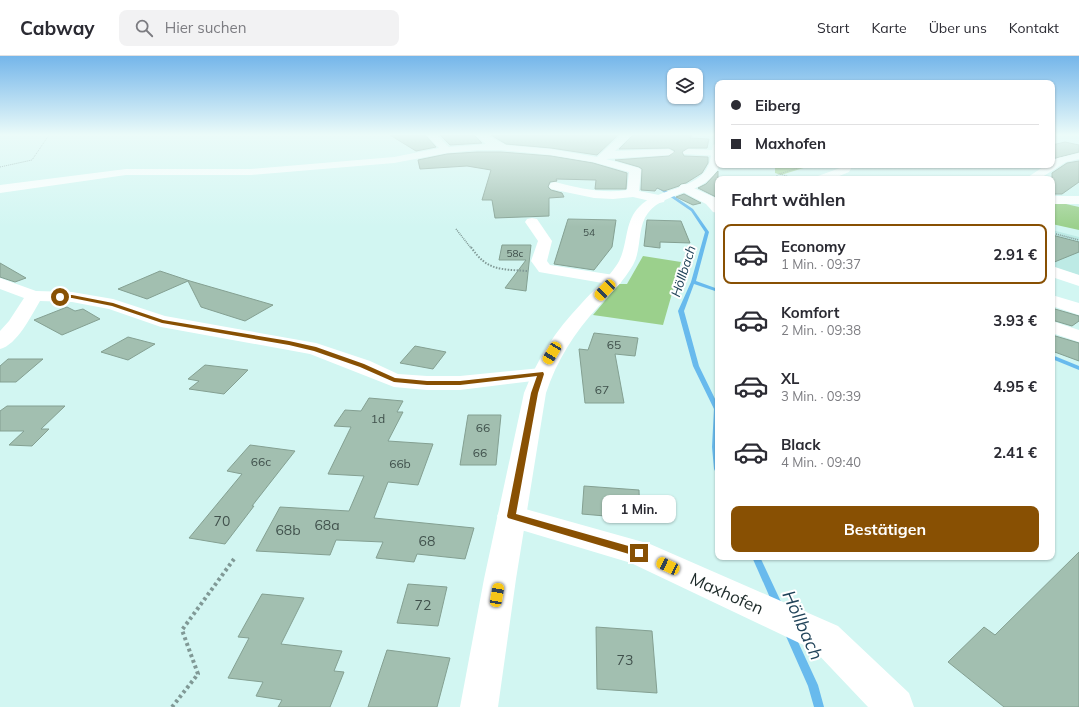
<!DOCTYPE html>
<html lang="de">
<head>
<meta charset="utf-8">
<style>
	body { margin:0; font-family:Mulish,sans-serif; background:#f2f2f3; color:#2b2b33; height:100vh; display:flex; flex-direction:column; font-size:15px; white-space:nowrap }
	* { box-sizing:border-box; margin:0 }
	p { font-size:13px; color:#7c7c81 }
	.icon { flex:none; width:22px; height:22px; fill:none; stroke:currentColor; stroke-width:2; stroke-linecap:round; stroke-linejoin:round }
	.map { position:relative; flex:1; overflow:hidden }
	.panel { position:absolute; left:715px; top:120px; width:340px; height:384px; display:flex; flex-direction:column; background:#fff; border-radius:8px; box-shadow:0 1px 3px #0004 }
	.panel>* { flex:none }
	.guide { position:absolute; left:715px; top:24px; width:340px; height:88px; border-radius:8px; box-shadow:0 1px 3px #0004; display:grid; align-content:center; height:88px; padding:0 16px; background:#fff }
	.fabs { position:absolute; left:667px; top:12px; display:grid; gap:8px }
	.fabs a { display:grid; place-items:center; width:36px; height:36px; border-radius:8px; background:#fff; box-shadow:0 1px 3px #0004; font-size:20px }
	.end { position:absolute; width:18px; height:18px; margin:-9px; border:5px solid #885003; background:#fff; box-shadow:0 0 0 2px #fff }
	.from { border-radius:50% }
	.bubble { position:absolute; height:28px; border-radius:8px; background:#fff; box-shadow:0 1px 3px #0004; font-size:13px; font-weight:700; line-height:28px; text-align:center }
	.car { position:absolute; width:12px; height:24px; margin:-12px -6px; border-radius:5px; box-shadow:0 0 3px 1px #0007; background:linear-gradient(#f5c518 24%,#345 0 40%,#f5c518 0 76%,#345 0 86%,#f5c518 0) }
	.guide b { display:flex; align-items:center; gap:14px; height:38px; font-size:15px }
	.guide b+b { border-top:1px solid #e1e1e2 }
	.guide i { width:10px; height:10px; background:#2b2b33 }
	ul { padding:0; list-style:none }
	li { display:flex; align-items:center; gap:12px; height:60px; margin:0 8px 6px; padding:0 8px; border:2px solid transparent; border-radius:8px }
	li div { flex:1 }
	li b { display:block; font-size:15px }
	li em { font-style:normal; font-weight:700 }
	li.selected { border-color:#885003 }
	li>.icon { width:36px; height:36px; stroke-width:1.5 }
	h2 { padding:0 16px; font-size:18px; line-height:48px }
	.primary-button { display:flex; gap:8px; margin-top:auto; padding:8px 16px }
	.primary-button a { flex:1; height:46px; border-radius:8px; background:#885003; color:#fff; font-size:16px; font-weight:700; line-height:46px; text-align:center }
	header { display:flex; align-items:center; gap:24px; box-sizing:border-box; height:56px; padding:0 20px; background:#fff; border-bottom:1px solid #e1e1e2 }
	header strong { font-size:19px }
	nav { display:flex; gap:22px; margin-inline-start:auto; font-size:14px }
	.search { width:280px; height:36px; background:#f2f2f3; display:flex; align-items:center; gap:10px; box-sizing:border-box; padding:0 14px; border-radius:8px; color:#7c7c81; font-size:15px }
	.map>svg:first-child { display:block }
</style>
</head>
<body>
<header>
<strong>Cabway</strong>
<div class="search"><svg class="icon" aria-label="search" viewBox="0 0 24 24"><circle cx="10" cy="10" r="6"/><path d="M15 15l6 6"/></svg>Hier suchen</div>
<nav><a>Start</a><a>Karte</a><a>Über uns</a><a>Kontakt</a></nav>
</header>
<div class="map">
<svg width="1079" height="651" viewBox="0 0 1079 651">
	<rect width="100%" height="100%" fill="#d2f6f2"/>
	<polygon fill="#bdeae5" points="1052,174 1079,181 1079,219 1052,211"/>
	<g fill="#9bd08c">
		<polygon points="775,109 813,109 781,119 775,117"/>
		<polygon points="1052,148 1066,148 1079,151 1079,174 1052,168"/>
		<polygon points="643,200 681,206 663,269 593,259 619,228 627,228"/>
	</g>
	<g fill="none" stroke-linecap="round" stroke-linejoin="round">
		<g fill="#68baed" fill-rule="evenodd">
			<polygon points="656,129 658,129 693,153 709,176 696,225 718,233 718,236 694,228 684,255 699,310 718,349 718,416 715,415 714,413 712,391 714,353 693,310 678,255 691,226 705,176 691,155 656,131"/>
			<polygon points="1052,299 1079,310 1079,314 1052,303"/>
			<polygon points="752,501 760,501 783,550 781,553 778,554 775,553"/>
			<polygon points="790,574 793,575 818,629 824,651 814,651 808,630 785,578 787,575"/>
		</g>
	</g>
	<g fill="#a2bfb0" stroke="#84a092">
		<polygon points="390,79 425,79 436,91 416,95"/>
		<polygon points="440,79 474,79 482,87 450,89"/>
		<polygon points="491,79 618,79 597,99 551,92 506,88"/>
		<polygon points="633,79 692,79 690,82 709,83 707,92 688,92 682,96 684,100 708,101 708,107 702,117 686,127 681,128 679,130 664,135 657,132 655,135 641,134 642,113 639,111 615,104 669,100 675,95 669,92 619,93"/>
		<polygon points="1065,86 1079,89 1079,96 1052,103 1052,89"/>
		<polygon points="477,96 501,96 551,100 593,107 627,117 626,133 595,133 596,124 556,123 557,125 550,126 548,131 551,134 562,137 564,141 549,142 549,160 495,162 492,144 482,144 491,114 467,110 420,113 418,104 447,98"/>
		<polygon points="1079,105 1079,126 1062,138 1052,138 1052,117 1067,107"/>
		<polygon points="718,115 718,142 698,132 706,128"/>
		<polygon points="684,138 701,147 693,149 676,141"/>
		<polygon points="568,163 616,164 612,191 594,214 554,208"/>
		<polygon points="647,164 681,165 690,187 660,186 660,192 644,190"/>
		<polygon points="1052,179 1079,186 1079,196 1052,207"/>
		<polygon points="502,189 531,189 526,235 505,232 526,204 499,204"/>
		<polygon points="0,207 26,222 15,226 0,221"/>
		<polygon points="160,215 190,225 273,249 245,265 201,251 188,225 147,243 118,233"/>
		<polygon points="67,251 75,255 83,253 100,263 62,279 34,264"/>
		<polygon points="1055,253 1079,260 1079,265 1072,270 1052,264 1052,254"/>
		<polygon points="594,277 638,282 635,300 615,298 624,347 585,347 579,293 588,294"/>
		<polygon points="1052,279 1079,287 1079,305 1052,295"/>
		<polygon points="128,281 155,288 128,304 101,296"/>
		<polygon points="415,290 446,296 433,313 400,307"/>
		<polygon points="8,303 43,303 16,326 0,326 0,310"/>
		<polygon points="205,309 248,314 224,338 189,333 199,325 188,323"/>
		<polygon points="369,342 403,345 397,356 403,356 388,385 433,388 418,429 388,426 374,462 474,472 465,503 417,498 414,506 376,502 383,486 336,484 330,499 256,495 280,451 349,455 364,420 328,418 351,371 334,370 345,354 361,355"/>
		<polygon points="7,350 65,350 41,373 49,373 32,390 9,389 24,375 0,375 0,355"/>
		<polygon points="468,359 501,359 496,409 460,409"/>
		<polygon points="250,389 295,395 252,450 254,450 225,488 189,482 242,418 227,415"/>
		<polygon points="584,430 639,434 640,463 582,458"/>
		<polygon points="1079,496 1079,651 1004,651 948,606 984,571 995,579"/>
		<polygon points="408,528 447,531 438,570 397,567"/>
		<polygon points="262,538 304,542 281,588 342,595 334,615 344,616 330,651 278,651 282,644 256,640 263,626 228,622 249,582 238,581"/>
		<polygon points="596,571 652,575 657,637 597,633"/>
		<polygon points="387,594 450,602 437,651 368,651"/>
	</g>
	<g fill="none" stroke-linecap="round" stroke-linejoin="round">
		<g stroke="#809996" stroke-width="1" stroke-dasharray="1 1" stroke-linecap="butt">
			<polyline points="0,111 32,104 49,79"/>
			<polyline points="780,118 797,123"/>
			<polyline points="773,123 779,118 807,109"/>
		</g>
		<g stroke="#809996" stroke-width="1.5" stroke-dasharray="1 1" stroke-linecap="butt">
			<polyline points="456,173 471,192"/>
			<polyline points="1052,177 1079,184"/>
		</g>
		<path stroke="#809996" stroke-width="2" stroke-dasharray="1.5 1.5" stroke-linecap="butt" d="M471,191C487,215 500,213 527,215"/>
		<polyline stroke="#809996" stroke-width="4" stroke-dasharray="3 3" stroke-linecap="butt" points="172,651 198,618 182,574 234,503"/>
		<g fill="#fff" fill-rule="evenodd">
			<path d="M426,79H437L449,91L486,88L475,79H487L506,89L551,93L597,101L621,79H632L615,95L669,93L674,96L669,99L606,103L639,112L641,114L639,135L664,140L665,143L664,146L659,147L633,141L613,143L594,142L551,133L549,130L551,127L555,126C579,132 603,138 627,134L629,116L593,106L551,99L501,94H477L447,97L394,107L251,119H126L0,137V129L126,113H251L394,101L439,92Z"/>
			<polygon points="688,93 716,94 718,94 718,100 684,98 683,96"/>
			<polygon points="1079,97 1079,103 1066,106 1039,123 1025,123 1046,109 1052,109 1052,105 1058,102"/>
			<polygon points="841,109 853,109 849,116 832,123 816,123 818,120 840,112"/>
			<polygon points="685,128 716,142 718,145 718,157 713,156 706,148 681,135 679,132 681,129"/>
			<rect x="1052" y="140" width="27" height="8"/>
			<polygon points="532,162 537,163 552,185 547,205 550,209 620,220 622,224 620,228 614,229 539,216 531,205 538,185 525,166 527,163"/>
			<polygon points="1052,210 1079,219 1079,230 1052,221"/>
			<path d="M0,222L36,235L72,236L113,243L165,260L316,287L370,305L398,318L427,320H460L541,312L549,313L552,318L549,323L541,324L460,334H427L394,331L310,298L161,271L109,253L72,246L40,245C31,260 17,289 0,293V275L9,265L24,242L0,233Z"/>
			<polygon points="1052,239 1079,247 1079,259 1052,250"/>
			<polygon points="1052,265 1079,274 1079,286 1052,277"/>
			<polygon points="511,449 650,488 838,570 909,637 914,651 868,651 814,594 631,507 501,468 497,460 501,452"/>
		</g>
		<path fill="#fff" fill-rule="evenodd" d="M718,86V109H720C705,141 667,133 648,157C637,171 642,193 633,209C624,225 610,238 598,251C574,277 557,304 546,337L516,523L498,651H460L484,523L524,337C537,303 556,274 581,248C592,235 607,224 616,210C629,192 623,167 639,151C656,132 698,134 708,110C711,104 711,96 713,89Z"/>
	</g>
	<linearGradient id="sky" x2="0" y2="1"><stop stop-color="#75b6ea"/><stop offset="0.46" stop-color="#ebfbf9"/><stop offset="1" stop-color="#ebfbf9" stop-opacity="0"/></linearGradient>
	<rect width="1079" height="171" fill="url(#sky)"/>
	<polygon fill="#885003" points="58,239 72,239 113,247 163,264 289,285 316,291 364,308 395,322 427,325 460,325 543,316 544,318 538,337 516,458 639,493 643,497 639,501 508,462 507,460 531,337 537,320 460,329 427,329 394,326 360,311 314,295 289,289 162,267 112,250 72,242 58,242"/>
	<g text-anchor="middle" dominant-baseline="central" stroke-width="4" stroke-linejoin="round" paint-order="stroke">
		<g font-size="10" fill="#40514c">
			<text x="589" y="176">54</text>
			<text x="515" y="197">58c</text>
		</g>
		<g font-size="12" fill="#40514c">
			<text x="614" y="288">65</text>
			<text x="602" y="333">67</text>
			<text x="378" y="362">1d</text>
			<text x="483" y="371">66</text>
			<text x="480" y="396">66</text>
			<text x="261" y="405">66c</text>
			<text x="400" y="407">66b</text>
		</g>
		<g font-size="13" font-style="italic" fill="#204359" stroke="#fff">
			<text transform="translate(683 215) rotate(-72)">Höllbach</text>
		</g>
		<g font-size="14" fill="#40514c">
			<text x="222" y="465">70</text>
			<text x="327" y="469">68a</text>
			<text x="288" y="474">68b</text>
			<text x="427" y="485">68</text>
			<text x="423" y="549">72</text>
			<text x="625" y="604">73</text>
		</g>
		<g font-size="17" fill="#1f2c2b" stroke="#fff">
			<text transform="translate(727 537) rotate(24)">Maxhofen</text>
		</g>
		<g font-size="18" font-style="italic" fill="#204359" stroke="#fff">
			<text transform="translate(803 569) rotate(66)">Höllbach</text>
		</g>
	</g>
</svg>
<div class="fabs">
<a><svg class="icon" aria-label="layers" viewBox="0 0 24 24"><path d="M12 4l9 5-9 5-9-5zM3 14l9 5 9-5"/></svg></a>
</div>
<i class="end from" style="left:60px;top:241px"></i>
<i class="end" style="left:639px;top:497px"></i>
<div class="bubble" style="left:602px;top:439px;width:74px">1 Min.</div>
<i class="car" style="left:605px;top:234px;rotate:224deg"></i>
<i class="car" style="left:552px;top:297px;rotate:211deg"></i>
<i class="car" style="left:668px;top:510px;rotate:295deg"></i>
<i class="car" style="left:497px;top:539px;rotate:10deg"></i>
<div class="guide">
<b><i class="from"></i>Eiberg</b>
<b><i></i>Maxhofen</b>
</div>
<section class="panel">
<h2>Fahrt wählen</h2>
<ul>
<li class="selected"><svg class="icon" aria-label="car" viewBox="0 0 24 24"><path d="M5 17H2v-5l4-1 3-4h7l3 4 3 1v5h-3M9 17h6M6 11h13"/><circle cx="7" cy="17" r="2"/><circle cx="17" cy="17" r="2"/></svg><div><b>Economy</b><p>1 Min. · 09:37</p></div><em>2.91 €</em></li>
<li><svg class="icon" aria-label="car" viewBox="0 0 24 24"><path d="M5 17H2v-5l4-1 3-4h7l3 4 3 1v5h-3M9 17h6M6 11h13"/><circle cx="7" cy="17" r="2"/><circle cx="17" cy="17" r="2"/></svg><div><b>Komfort</b><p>2 Min. · 09:38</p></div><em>3.93 €</em></li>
<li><svg class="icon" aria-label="car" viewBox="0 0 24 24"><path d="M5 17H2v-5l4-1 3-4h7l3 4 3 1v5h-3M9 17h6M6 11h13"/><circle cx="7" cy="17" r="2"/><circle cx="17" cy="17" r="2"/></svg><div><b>XL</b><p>3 Min. · 09:39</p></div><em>4.95 €</em></li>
<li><svg class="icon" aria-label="car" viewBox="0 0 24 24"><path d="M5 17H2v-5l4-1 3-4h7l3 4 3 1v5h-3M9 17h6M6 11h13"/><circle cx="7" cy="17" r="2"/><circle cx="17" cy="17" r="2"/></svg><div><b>Black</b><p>4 Min. · 09:40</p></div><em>2.41 €</em></li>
</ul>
<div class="primary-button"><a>Bestätigen</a></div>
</section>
</div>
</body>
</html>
